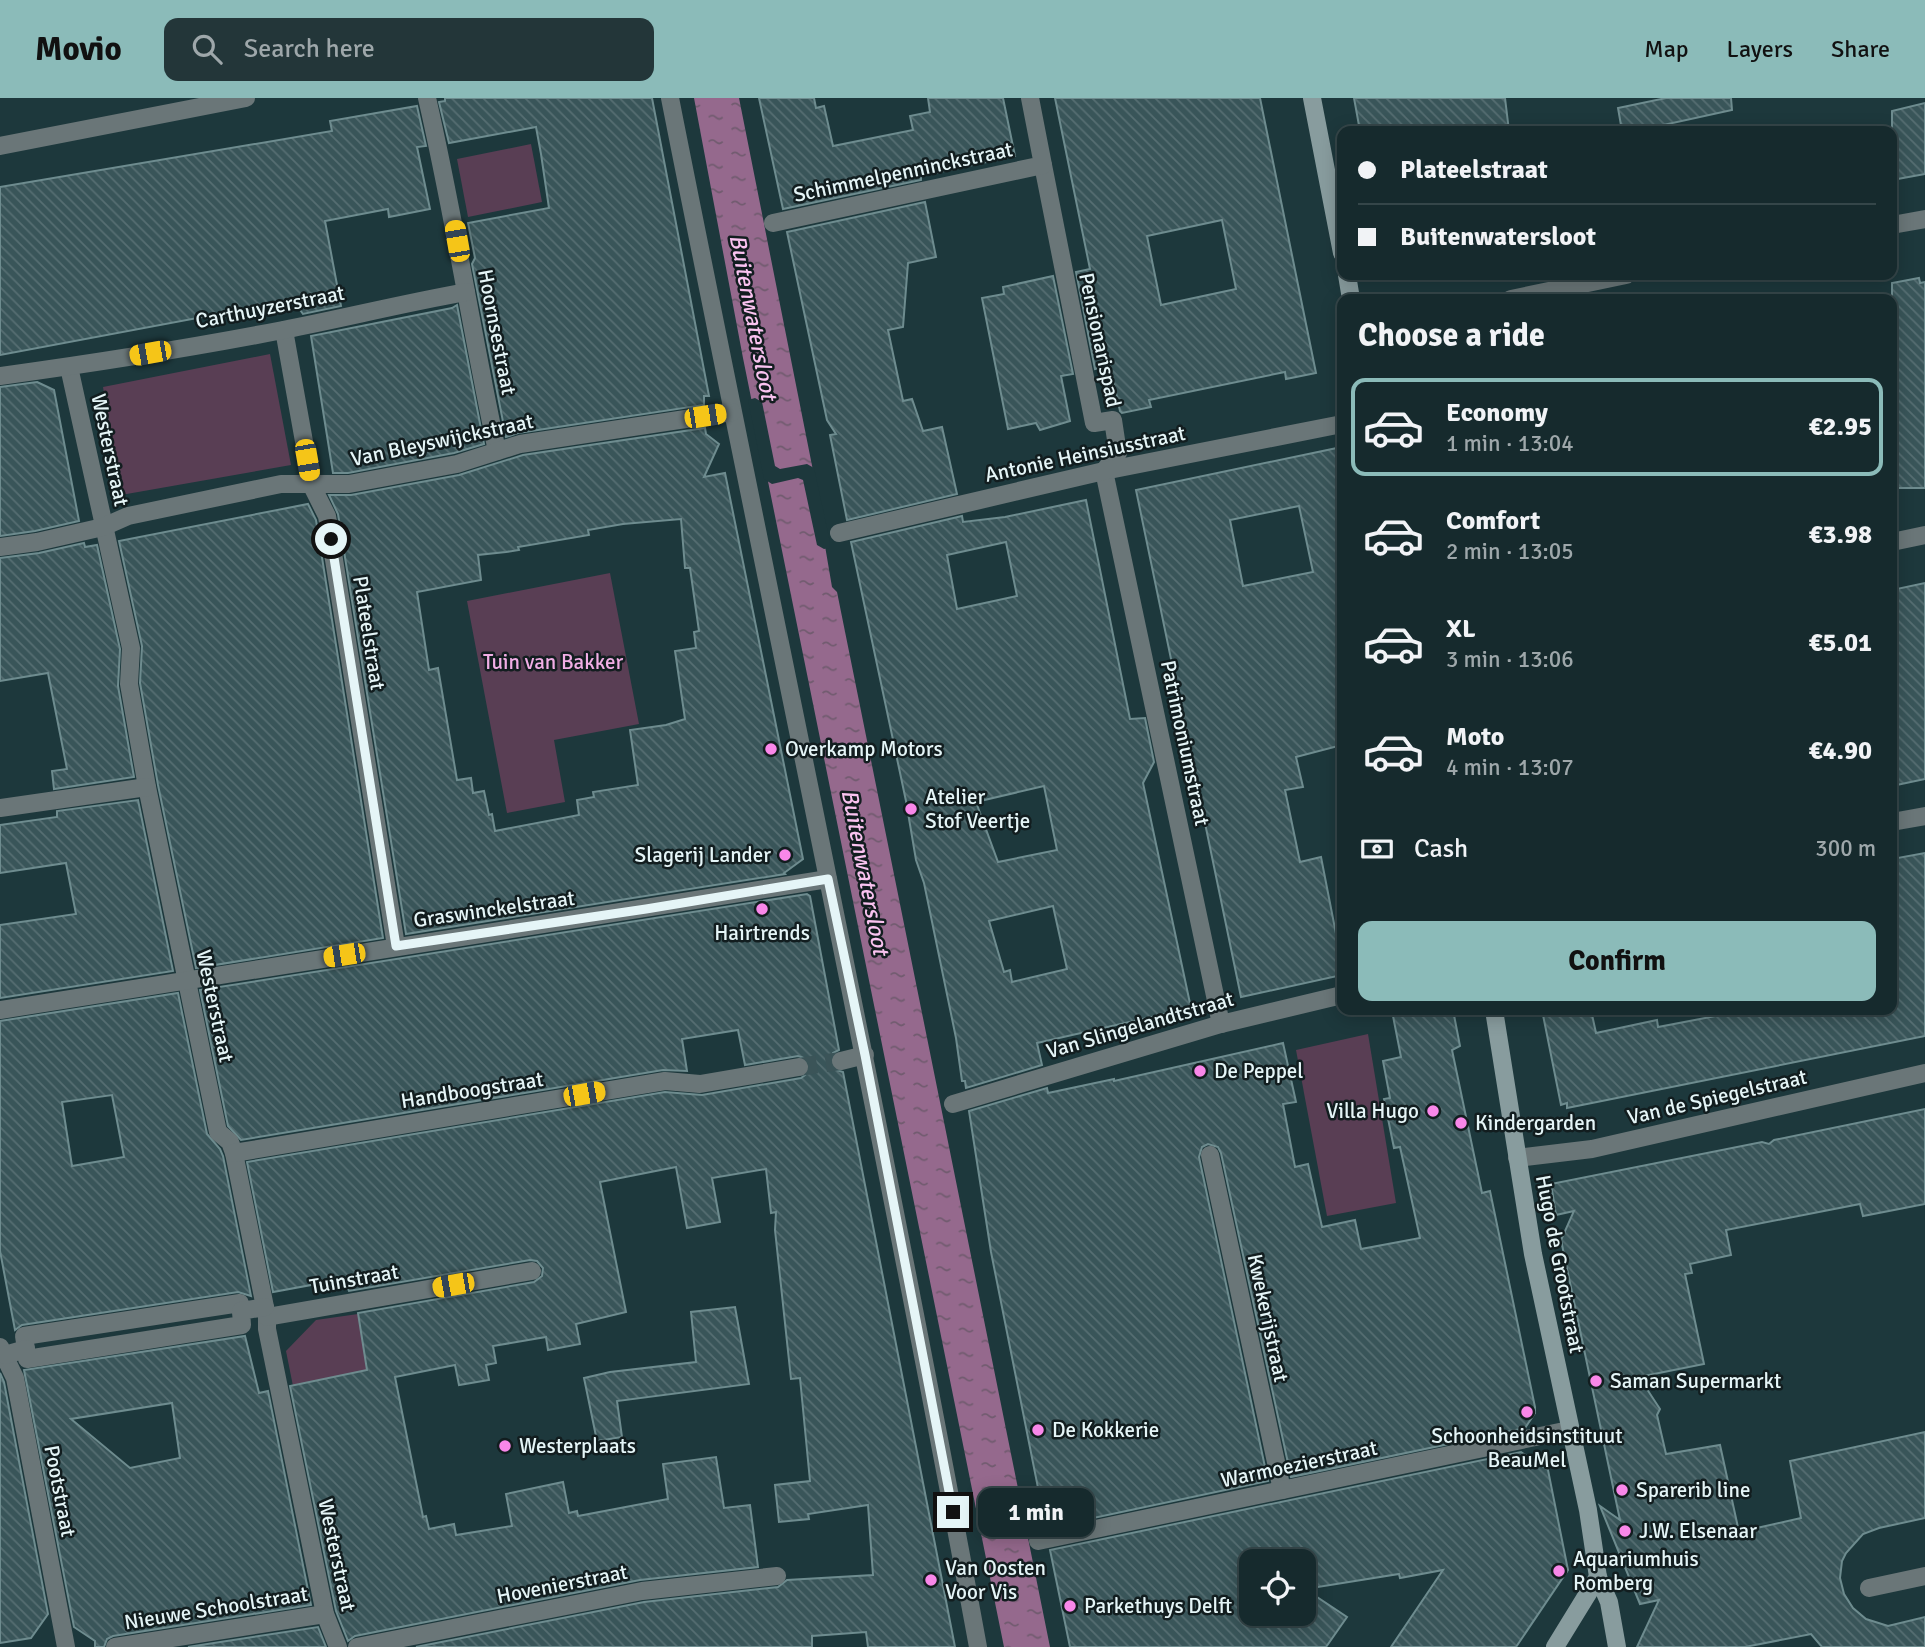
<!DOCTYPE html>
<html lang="en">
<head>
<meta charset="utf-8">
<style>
	body { margin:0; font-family:Signika,sans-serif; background:#233639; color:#f1f3f6; height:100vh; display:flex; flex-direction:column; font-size:26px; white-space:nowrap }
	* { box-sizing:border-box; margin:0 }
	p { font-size:23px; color:#9ea7aa }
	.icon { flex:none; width:38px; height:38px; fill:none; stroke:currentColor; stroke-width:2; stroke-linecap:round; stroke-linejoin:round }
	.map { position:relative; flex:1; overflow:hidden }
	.panel { position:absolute; left:1337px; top:196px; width:560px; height:721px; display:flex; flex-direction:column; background:#162a2d; border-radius:14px; box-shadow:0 4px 18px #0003,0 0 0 2px #354649 }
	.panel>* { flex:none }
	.banner { position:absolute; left:1337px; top:28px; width:560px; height:154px; border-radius:14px; box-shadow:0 4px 18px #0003,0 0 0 2px #354649; display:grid; align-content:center; height:154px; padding:0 21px; background:#162a2d }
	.controls { position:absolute; left:1239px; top:1451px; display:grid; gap:14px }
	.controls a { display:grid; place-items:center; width:77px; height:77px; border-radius:14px; background:#162a2d; box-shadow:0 4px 18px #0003,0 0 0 2px #354649; font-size:35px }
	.end { position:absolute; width:32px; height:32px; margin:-16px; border:9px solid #e5f5f7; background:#111; box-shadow:0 0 0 4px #111 }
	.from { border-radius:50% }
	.bubble { position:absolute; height:49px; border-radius:14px; background:#162a2d; box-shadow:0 4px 18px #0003,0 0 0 2px #354649; font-size:23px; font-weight:700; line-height:49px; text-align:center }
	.car { position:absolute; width:21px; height:42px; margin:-21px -10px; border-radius:9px; box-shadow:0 0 5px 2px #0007; background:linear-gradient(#f5c518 24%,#345 0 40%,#f5c518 0 76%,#345 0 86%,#f5c518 0) }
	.banner b { display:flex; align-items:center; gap:24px; height:66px; font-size:26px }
	.banner b+b { border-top:2px solid #354649 }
	.banner i { width:18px; height:18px; background:#f1f3f6 }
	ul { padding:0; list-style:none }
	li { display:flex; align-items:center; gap:21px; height:98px; margin:0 14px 10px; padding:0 7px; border:4px solid transparent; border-radius:14px }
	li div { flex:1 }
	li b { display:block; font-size:26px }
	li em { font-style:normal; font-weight:700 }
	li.on { border-color:#8bbbb9 }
	li>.icon { width:63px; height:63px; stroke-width:1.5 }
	h2 { padding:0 21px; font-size:32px; line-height:84px }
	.pay { display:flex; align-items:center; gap:18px; height:77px; padding:0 21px; font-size:26px }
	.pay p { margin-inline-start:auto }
	.cta { display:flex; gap:14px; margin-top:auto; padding:14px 21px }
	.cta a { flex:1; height:80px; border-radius:14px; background:#8bbbb9; color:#111; font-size:28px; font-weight:700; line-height:80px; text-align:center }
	header { display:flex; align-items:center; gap:42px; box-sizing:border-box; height:98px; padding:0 35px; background:#8bbbb9; color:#111 }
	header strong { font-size:33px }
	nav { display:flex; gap:38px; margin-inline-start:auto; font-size:24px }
	.search { width:490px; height:63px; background:#233639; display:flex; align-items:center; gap:18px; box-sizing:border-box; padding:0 24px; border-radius:14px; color:#9ea7aa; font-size:26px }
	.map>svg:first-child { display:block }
</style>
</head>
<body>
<header>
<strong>Movio</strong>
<div class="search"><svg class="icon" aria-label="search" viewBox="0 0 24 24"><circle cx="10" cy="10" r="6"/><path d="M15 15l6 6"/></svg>Search here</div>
<nav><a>Map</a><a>Layers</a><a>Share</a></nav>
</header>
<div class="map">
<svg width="1925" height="1549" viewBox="0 0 1925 1549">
	<defs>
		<pattern id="water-ripples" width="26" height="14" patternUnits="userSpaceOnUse" patternTransform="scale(1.75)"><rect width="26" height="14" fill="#95698d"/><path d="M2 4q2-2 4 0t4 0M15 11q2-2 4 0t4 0" fill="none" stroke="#715b6f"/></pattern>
		<pattern id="building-back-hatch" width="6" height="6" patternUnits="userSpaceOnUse" patternTransform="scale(1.75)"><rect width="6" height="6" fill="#395559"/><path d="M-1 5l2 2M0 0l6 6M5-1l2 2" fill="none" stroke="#566e72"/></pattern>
	</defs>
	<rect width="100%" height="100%" fill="#1d383c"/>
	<g fill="#593e54">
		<polygon points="531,46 542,104 468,119 457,61"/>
		<polygon points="270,256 291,367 121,397 103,289"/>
		<polygon points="610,475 639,626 554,642 565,704 507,715 467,503"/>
		<polygon points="1368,936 1396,1105 1327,1118 1296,952"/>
		<polygon points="358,1216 367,1272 293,1288 286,1253 316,1222"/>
	</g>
	<polygon fill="url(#water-ripples)" points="694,0 739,0 827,443 825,448 832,489 837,494 1050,1549 1004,1549 743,260"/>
	<polygon fill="#1d383c" points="755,300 762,304 775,368 780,371 807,366 814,370 830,444 829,450 824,451 817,447 803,382 798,380 772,386 764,381 748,302"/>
	<g fill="url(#building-back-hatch)" stroke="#6e8c8f" stroke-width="2" fill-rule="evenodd">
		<polygon points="445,0 652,0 709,298 704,298 704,307 518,335 506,339 472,166 475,160 468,125 549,110 541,56 536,29 449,45 439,4 445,3"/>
		<polygon points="759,0 814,0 816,10 824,8 833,48 913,32 910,18 930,14 928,0 1003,0 1015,58 921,78 921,82 783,111"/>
		<path d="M1055,0H1260L1316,275L1286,281L1285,274L1149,302L1151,309L1122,315L1120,313L1110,268L1095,271L1076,174L1090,171ZM1222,122L1236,191L1161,207L1147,138Z"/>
		<polygon points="1354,0 1505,0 1509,33 1360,33"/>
		<polygon points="1666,0 1731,0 1732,12 1636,33 1622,33 1618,10"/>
		<polygon points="1925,5 1925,76 1892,82 1892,13"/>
		<polygon points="417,8 426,48 417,49 430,111 389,119 388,111 325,123 341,208 303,216 293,202 0,257 0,89 332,33 330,23"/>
		<polygon points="925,104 936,159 908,165 903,229 888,232 903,303 912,301 923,333 942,329 957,396 847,422 830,337 836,336 827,322 787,134"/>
		<polygon points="1053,178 1073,276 1061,278 1070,323 1040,332 1036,325 1008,331 982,200 1004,196 1003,189"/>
		<polygon points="1919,180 1920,185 1925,184 1925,390 1892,390 1892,185"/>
		<polygon points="457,207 484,346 454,355 348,375 333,375 311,238 452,210"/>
		<polygon points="37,284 54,292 79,423 35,433 0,438 0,289"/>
		<path d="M705,330L706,336L719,346L704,379L725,375L803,761L784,775L785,776L406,836L338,416L329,397H351L459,377L523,357ZM681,421L685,470H690L699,533L694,534L696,550L675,553L685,621L666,627L630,632L638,687L593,694L594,699L577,702L579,717L495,733L492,716L489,717L484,693L473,695L471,680L457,682L438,570L429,572L417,494L481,482L478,457L506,454L519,452L518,449L589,437L588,432L623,426Z"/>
		<path d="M1337,350L1342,377V647L1296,659L1303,689L1285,692L1300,764L1321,759L1338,846L1342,845V877L1241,899L1136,392ZM1299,408L1313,474L1243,488L1230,422Z"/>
		<path d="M1086,402L1130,621L1145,620L1154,664L1143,685L1191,910L1037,945L1042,967L966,990L965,983H962L956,940L924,785L916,762L906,703L851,444L962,418L963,424L1005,419ZM1006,444L1017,498L957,511L947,457ZM1044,688L1057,752L998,764L976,704ZM1053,808L1067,871L1012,884L1010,872L1004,874L989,823Z"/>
		<polygon points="308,406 316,422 383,840 196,870 158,687 140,585 142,548 119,443"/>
		<polygon points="84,445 85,449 97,447 120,551 118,588 134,679 54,691 52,673 67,671 48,575 0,583 0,460 39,455"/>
		<polygon points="1925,485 1925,681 1892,688 1892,492"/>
		<polygon points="138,702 173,873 0,900 0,827 76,816 66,765 0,775 0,727 57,719 57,713"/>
		<polygon points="1925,755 1925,938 1567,1010 1567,1005 1561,1007 1542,912 1591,912 1596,935 1657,922 1658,929 1747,912 1892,912 1892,761"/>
		<polygon points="807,796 810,798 839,952 833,955 830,965 833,971 843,974 955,1549 868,1549 866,1534 812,1538 812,1549 416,1549 644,1504 778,1489 787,1482 873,1477 868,1407 808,1416 809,1421 779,1424 775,1387 810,1383 800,1280 791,1281 775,1132 776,1114 771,1115 766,1071 712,1080 720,1124 687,1130 676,1069 600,1084 626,1214 576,1226 580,1246 548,1252 546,1239 493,1248 496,1265 486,1267 489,1282 459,1287 455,1267 395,1279 423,1419 426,1418 429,1431 454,1426 456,1437 512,1428 506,1396 563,1384 569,1415 577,1413 578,1418 668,1401 663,1366 716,1359 724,1410 750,1407 758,1469 640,1482 355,1538 348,1543 336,1513 290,1288 367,1272 358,1215 534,1184 542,1178 543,1170 537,1163 530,1162 349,1193 344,1181 273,1194 247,1064 665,994 702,997 801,980 809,974 810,966 807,961 798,958 745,967 738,932 682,941 687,973 663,972 241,1042 228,1028 200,892"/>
		<path d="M178,895L207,1036L220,1051L223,1058L251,1198L238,1194L22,1227L15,1232L0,1153V923ZM112,997L124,1059L72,1068L62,1004Z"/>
		<polygon points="1418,912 1453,912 1460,948 1452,952 1482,1095 1490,1093 1535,1309 1535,1315 1525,1330 1291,1379 1221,1055 1218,1049 1208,1046 1202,1049 1199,1059 1268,1383 1046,1430 991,1154 969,1013 1047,990 1048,995 1114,981 1114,983 1283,945 1296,1004 1283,1006 1295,1069 1308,1066 1322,1129 1355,1122 1361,1151 1420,1140 1400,1049 1394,1050 1384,1001 1390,1000 1383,963 1401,959 1393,918"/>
		<polygon points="1925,1011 1925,1106 1863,1118 1860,1106 1726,1132 1731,1157 1690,1166 1692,1175 1685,1176 1704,1266 1639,1279 1660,1311 1657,1317 1666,1356 1720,1347 1739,1434 1801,1420 1790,1363 1925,1334 1925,1420 1879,1430 1863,1436 1846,1455 1842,1463 1840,1480 1844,1496 1853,1510 1866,1521 1888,1528 1925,1519 1925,1549 1822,1549 1811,1536 1745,1549 1637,1549 1659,1502 1640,1506 1600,1408 1620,1422 1561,1142 1574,1113 1556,1117 1551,1086 1762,1044 1769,1046 1774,1042"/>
		<polygon points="735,1209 749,1286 617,1303 622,1339 597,1343 584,1280 610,1274 696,1264 691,1214"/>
		<path d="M245,1238L259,1295L268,1293L311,1507L113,1538L107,1541L104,1549H95V1543L74,1529L24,1272ZM172,1305L180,1360L130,1370L71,1321Z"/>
		<polygon points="0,1275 4,1284 48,1516 31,1540 0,1545"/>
		<path d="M1521,1354L1548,1372L1568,1472L1516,1549H1391L1443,1472L1400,1480L1399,1476L1305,1491L1347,1519L1326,1549H1070L1050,1452ZM1251,1463H1304V1516H1251Z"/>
		<polygon points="318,1529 326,1549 188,1549"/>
	</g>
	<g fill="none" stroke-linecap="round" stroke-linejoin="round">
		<polyline stroke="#3b5458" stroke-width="18" stroke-dasharray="18 9" stroke-linecap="butt" points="799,969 841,963"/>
		<g stroke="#6a7678" stroke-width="18">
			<path d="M427,0C454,117 472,236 497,353"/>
			<path d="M670,0C772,516 883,1031 978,1549"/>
			<polyline points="0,48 246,0"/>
			<polyline points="1043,67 1094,325 1113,322 1118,355 1104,373 1221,926"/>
			<polyline points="773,125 1043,67 1030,0"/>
			<polyline points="1892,127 1925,121"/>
			<polyline points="1511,201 1626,177"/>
			<polyline points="284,232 312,388 327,418 396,848"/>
			<polyline points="69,269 131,550 129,586 147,689 218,1034 230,1044 234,1055 267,1219 267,1231 325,1516 338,1549"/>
			<path d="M0,278C95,265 190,250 283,232C344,220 405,205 466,194"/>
			<polyline points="839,435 1104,373 1342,326"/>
			<polyline points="1892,444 1925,437"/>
			<polyline points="0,449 37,444 103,429 128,418 281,386 349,386 457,366 520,346 732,314"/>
			<polyline points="0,710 147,689"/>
			<polyline points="1892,724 1925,718"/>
			<polyline points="0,912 828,781"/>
			<polyline points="841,963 865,957"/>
			<polyline points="953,1006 1221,926 1342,897"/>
			<polyline points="234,1055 665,983 700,986 799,969"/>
			<polyline points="1210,1057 1282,1392"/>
			<polyline points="1517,1060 1592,1051 1925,975"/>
			<polyline points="267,1219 532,1173"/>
			<polyline points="0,1249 15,1280 66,1549"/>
			<polyline points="26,1251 24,1238 240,1205 241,1213"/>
			<polyline points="5,1257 26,1251 27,1261 242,1227 241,1213 265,1209"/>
			<polyline points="1038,1443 1569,1332"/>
			<polyline points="1869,1490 1925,1478"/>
			<polyline points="115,1549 325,1516"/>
			<polyline points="357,1549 642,1493 777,1478"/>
		</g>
		<g stroke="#889c9e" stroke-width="18">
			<polyline points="1312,0 1342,155"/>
			<polyline points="1347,177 1351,201"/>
			<polyline points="1494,912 1533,1156 1588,1412 1598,1479 1609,1504 1617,1549"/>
			<polyline points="1555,1549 1598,1479"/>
		</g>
	</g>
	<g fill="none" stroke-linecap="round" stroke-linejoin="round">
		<polyline stroke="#e5f5f7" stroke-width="9" points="331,441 396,848 646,811 828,781 865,957 953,1414"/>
	</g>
	<g fill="#f987e9" stroke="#121d1f" stroke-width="2.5">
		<circle cx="771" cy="651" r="7"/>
		<circle cx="911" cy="711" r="7"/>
		<circle cx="785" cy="757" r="7"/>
		<circle cx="762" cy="811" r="7"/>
		<circle cx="1200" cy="973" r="7"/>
		<circle cx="1433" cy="1013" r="7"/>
		<circle cx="1461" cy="1025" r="7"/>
		<circle cx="1596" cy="1283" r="7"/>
		<circle cx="1527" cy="1314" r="7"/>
		<circle cx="1038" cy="1332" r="7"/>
		<circle cx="505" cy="1348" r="7"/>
		<circle cx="1622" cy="1392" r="7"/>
		<circle cx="1625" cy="1433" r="7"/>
		<circle cx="1559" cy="1473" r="7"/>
		<circle cx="931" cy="1482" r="7"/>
		<circle cx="1070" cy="1508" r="7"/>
	</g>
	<g text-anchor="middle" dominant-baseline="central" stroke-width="5" stroke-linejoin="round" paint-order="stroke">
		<g font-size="21" fill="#e5f5f7" stroke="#121d1f">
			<text transform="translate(903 74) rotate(-12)">Schimmelpenninckstraat</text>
			<text transform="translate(270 209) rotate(-11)">Carthuyzerstraat</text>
			<text transform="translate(497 234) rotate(79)">Hoornsestraat</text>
			<text transform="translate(1100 242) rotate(78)">Pensionarispad</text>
			<text transform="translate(442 342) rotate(-12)">Van Bleyswijckstraat</text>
			<text transform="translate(110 352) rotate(78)">Westerstraat</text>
			<text transform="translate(1085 356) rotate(-12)">Antonie Heinsiusstraat</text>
			<text transform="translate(369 535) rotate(81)">Plateelstraat</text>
			<text transform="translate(1185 645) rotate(78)">Patrimoniumstraat</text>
			<text transform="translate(494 811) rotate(-8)">Graswinckelstraat</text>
			<text transform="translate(215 908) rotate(78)">Westerstraat</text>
			<text transform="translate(1140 927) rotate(-16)">Van Slingelandtstraat</text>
			<text transform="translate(472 992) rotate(-9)">Handboogstraat</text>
			<text transform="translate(1717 999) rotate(-13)">Van de Spiegelstraat</text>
			<text transform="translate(1560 1166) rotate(79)">Hugo de Grootstraat</text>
			<text transform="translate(354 1181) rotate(-10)">Tuinstraat</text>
			<text transform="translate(1268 1220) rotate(78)">Kwekerijstraat</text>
			<text transform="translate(1299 1366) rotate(-12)">Warmoezierstraat</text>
			<text transform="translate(60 1393) rotate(79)">Pootstraat</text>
			<text transform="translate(337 1457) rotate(78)">Westerstraat</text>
			<text transform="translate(562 1486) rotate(-11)">Hovenierstraat</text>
			<text transform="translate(216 1510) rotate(-9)">Nieuwe Schoolstraat</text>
		</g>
		<g font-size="21" fill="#f1aee5" stroke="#121d1f">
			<text x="553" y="564">Tuin van Bakker</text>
		</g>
		<g font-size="21" fill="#e5f5f7" stroke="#121d1f" text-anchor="start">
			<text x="785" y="651">Overkamp Motors</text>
			<text x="925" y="699">Atelier<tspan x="925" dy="24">Stof Veertje</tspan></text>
			<text x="771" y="757" text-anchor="end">Slagerij Lander</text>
			<text x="762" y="835" text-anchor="middle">Hairtrends</text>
			<text x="1214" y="973">De Peppel</text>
			<text x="1419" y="1013" text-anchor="end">Villa Hugo</text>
			<text x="1475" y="1025">Kindergarden</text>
			<text x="1610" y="1283">Saman Supermarkt</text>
			<text x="1052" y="1332">De Kokkerie</text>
			<text x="1527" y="1338" text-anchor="middle">Schoonheidsinstituut<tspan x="1527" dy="24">BeauMel</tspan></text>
			<text x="519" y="1348">Westerplaats</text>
			<text x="1636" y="1392">Sparerib line</text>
			<text x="1639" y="1433">J.W. Elsenaar</text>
			<text x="1573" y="1461">Aquariumhuis<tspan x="1573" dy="24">Romberg</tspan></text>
			<text x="945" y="1470">Van Oosten<tspan x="945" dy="24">Voor Vis</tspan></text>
			<text x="1084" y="1508">Parkethuys Delft</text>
		</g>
		<g font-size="23" font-style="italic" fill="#fac3f0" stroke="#121d1f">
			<text transform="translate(753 219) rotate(79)">Buitenwatersloot</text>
			<text transform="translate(865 774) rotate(79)">Buitenwatersloot</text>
		</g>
	</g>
</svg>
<div class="controls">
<a><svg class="icon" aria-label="locate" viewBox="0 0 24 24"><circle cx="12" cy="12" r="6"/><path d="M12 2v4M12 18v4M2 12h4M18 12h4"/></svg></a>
</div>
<i class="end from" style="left:331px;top:441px"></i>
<i class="end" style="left:953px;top:1414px"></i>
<div class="bubble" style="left:978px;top:1390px;width:116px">1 min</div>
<i class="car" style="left:457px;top:143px;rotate:350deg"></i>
<i class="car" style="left:150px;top:255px;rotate:260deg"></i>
<i class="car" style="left:705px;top:318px;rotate:81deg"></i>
<i class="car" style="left:307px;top:362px;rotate:170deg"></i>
<i class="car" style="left:344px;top:857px;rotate:261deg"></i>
<i class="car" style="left:584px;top:996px;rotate:80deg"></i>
<i class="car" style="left:453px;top:1187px;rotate:260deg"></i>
<div class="banner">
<b><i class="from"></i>Plateelstraat</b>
<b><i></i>Buitenwatersloot</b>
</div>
<section class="panel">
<h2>Choose a ride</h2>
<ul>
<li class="on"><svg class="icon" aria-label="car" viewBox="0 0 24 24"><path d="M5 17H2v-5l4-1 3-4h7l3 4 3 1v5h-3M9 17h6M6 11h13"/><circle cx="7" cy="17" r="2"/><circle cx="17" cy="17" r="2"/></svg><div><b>Economy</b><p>1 min · 13:04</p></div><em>€2.95</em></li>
<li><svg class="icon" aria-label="car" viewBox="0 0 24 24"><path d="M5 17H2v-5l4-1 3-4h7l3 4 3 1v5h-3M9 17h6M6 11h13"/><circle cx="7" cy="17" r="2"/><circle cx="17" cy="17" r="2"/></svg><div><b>Comfort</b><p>2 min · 13:05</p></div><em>€3.98</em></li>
<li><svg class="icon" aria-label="car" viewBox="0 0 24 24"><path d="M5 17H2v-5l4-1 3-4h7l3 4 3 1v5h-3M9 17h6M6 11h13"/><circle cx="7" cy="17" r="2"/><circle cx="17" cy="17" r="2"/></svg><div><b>XL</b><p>3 min · 13:06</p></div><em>€5.01</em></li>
<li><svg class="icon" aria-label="car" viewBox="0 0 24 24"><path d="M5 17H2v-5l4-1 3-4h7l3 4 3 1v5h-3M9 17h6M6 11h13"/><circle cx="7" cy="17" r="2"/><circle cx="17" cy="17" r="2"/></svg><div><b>Moto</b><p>4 min · 13:07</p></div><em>€4.90</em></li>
</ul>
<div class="pay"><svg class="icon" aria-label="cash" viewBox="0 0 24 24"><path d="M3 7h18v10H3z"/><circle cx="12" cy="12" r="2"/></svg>Cash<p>300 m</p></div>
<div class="cta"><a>Confirm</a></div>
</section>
</div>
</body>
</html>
